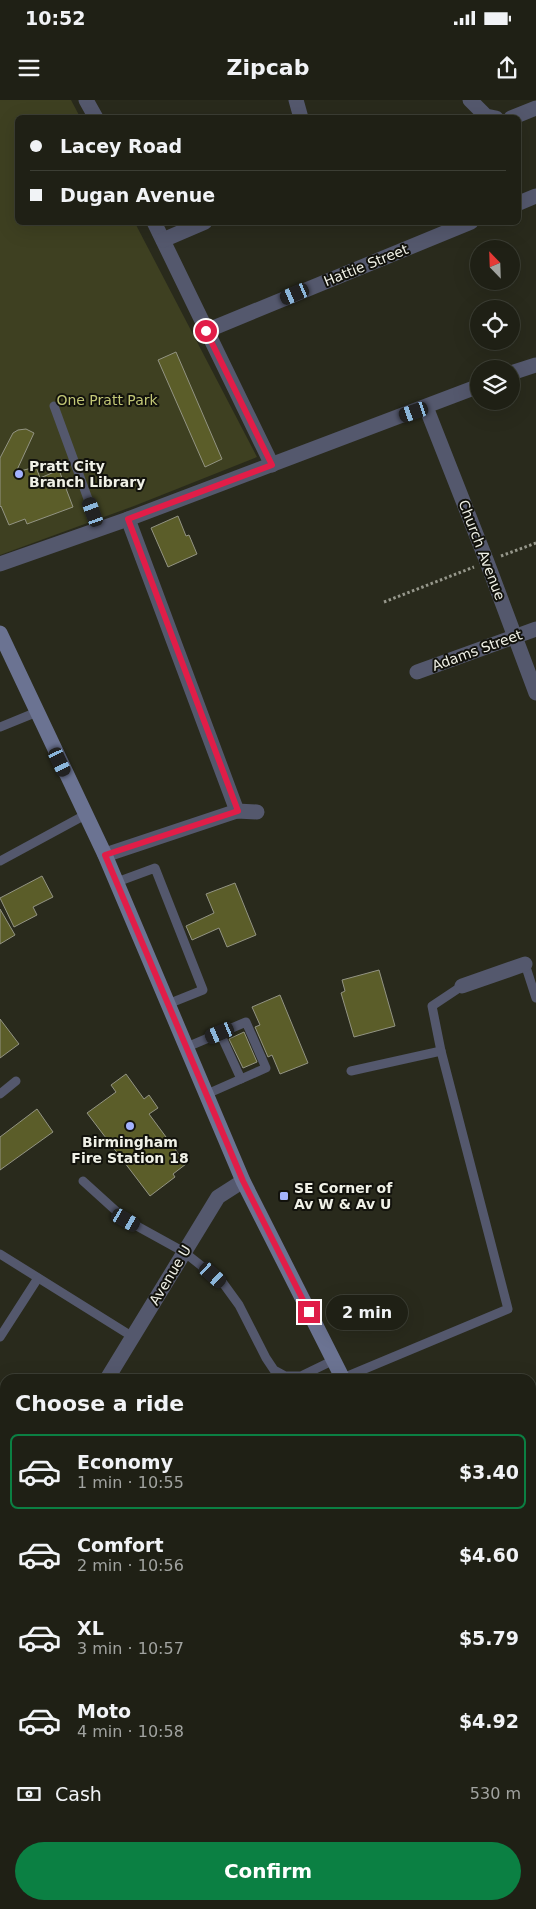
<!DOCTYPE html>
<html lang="en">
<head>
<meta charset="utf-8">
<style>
	body { margin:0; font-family:"DejaVu Sans",sans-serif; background:#27281e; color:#f1f3f6; height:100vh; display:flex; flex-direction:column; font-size:19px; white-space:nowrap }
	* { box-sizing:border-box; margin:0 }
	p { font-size:16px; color:#a1a3a0 }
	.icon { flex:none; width:28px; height:28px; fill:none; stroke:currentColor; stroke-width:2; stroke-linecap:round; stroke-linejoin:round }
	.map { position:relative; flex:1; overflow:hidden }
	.panel { position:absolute; left:0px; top:1274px; width:536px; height:536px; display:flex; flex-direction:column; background:#1f2015; border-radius:15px 15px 0 0; box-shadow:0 5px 20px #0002,0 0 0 1px #3c3e34 }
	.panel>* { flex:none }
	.top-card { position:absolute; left:15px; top:15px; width:506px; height:110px; border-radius:8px; box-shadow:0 5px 20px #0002,0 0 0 1px #3c3e34; display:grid; align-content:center; height:110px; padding:0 15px; background:#1f2015 }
	.needle { width:32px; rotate:337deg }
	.tools { position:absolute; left:470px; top:140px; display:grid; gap:10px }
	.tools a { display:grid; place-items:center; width:50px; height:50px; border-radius:50%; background:#1f2015; box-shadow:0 5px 20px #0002,0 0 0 1px #3c3e34; font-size:25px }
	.end { position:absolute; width:22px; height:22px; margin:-11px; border:6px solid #e11d48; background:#fff; box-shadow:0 0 0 2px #fff }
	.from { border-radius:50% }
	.bubble { position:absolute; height:35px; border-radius:18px; background:#1f2015; box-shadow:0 5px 20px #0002,0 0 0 1px #3c3e34; font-size:16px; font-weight:700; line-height:35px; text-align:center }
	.car { position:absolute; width:15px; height:30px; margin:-15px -8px; border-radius:6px; box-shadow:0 0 4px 1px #0007; background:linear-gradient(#222 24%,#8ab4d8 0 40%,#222 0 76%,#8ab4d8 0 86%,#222 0) }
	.top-card b { display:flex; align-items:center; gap:18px; height:48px; font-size:19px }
	.top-card b+b { border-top:1px solid #3c3e34 }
	.top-card i { width:12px; height:12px; background:#f1f3f6 }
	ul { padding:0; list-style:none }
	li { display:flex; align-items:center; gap:15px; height:75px; margin:0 10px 8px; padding:0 5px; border:2px solid transparent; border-radius:8px }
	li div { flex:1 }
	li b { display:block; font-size:19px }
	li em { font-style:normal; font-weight:700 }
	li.selected { border-color:#0b8043 }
	li>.icon { width:45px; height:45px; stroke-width:1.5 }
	h2 { padding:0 15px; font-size:22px; line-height:60px }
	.pay { display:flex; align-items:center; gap:12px; height:55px; padding:0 15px; font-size:19px }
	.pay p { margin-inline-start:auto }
	.primary-button { display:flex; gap:10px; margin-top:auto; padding:10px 15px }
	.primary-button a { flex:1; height:58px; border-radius:30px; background:#0b8043; color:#fff; font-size:20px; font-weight:700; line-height:58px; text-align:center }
	.status { display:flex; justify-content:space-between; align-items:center; height:35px; padding:0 25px; background:#1f2015; direction:ltr }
	.status svg { height:14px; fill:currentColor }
	header { display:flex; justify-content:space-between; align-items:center; height:65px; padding:0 15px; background:#1f2015; font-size:22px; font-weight:700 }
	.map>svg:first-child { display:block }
</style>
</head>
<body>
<div class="status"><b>10:52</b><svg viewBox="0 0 49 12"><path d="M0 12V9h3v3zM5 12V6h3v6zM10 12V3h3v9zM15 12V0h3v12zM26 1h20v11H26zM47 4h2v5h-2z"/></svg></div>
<header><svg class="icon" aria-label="menu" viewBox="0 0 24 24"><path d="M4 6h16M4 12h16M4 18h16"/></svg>Zipcab<svg class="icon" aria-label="share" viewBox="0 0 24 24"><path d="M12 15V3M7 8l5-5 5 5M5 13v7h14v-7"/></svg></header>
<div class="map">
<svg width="536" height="1809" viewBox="0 0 536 1809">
	<rect width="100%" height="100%" fill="#292a1c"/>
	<polygon fill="#3e4021" points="0,0 71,0 80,17 18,18 18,122 135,123 257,357 134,406 0,455"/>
	<g fill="#5b5d29" stroke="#939483">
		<polygon points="176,252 222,359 205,367 158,260"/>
		<polygon points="26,329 34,333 16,372 36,367 40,378 59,370 73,407 27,424 25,419 9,425 1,406 0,407 0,358 13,333 18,330"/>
		<polygon points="178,416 186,436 189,435 197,454 168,467 151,428"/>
		<polygon points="42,776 53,797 33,807 37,815 14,827 0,798"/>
		<polygon points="235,783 256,835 227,847 219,828 192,840 186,826 214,813 206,794"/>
		<polygon points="0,809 15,835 0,844"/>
		<polygon points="379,870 395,926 354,937 341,893 345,891 342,880"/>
		<polygon points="280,895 308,963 280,974 272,955 268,957 255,927 260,925 252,907"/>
		<polygon points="0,919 19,944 0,958"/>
		<polygon points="244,932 257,962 243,968 229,939"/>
		<polygon points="126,974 144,999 149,995 158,1008 149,1014 186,1064 173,1074 175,1077 150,1096 87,1013 116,992 111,985"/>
		<polygon points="37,1009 53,1032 0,1070 0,1037"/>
	</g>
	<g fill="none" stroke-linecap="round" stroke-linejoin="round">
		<g stroke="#96978b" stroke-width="3" stroke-dasharray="2.5 2.5" stroke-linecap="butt">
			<polyline points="501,456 536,443"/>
			<polyline points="384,502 474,467"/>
		</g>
		<g stroke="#54586d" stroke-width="9">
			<polyline points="54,306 99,429"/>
			<polyline points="0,627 37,612"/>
			<polyline points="0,761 85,715"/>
			<polyline points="117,782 155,768 203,890 168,904"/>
			<polyline points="525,864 536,898"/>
			<polyline points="220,933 241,979"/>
			<polyline points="187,947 246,922 266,968 207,994"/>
			<polyline points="441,951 432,906 462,886"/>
			<polyline points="0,994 16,981"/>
			<polyline points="83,1081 126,1120 184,1152 223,1183 239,1205 266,1258 274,1270 285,1276 301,1276 334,1260"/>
			<polyline points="0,1154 133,1237"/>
			<polyline points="0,1237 38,1178"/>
			<polyline points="343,1278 508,1209 441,951 351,971"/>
			<polyline points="240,1809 245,1807 246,1809"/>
		</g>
		<g stroke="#54586d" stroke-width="15">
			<polyline points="86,0 96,18"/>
			<polyline points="296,0 301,18"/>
			<polyline points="470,0 486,16 496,18"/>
			<polyline points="511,18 536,8"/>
			<polyline points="519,103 536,96"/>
			<polyline points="154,122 272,365"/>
			<polyline points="163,140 205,122"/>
			<polyline points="206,231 471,122"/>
			<polyline points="511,273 536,265"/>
			<polyline points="426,307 487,462 536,593"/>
			<polyline points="128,419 237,711"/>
			<polyline points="0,464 128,419 479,286"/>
			<polyline points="417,572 536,529"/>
			<polyline points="105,755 237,711 257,712"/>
			<polyline points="462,886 525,864"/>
			<polyline points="107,1279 218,1097 243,1081"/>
			<polyline points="531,1600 536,1598"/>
			<polyline points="134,1805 135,1809"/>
			<polyline points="356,1805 358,1809"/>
			<polyline points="28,1809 38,1805"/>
		</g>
		<g stroke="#6b7392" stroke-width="15">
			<polyline points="0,533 105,755 243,1081 343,1279"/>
			<polyline points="531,1636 536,1646"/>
			<polyline points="0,1648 5,1647"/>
			<polyline points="531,1705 536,1717"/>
		</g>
	</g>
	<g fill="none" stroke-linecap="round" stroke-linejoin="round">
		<polyline stroke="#e11d48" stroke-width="6" points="206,231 272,365 128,419 238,711 105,755 243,1081 309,1212"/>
	</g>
	<g fill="#a3b2fd" stroke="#12120c" stroke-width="2">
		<circle cx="19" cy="374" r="5"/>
		<circle cx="130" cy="1026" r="5"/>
		<rect x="279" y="1091" width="10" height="10" rx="2.5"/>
	</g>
	<g text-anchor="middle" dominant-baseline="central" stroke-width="4" stroke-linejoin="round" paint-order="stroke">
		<g font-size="14" fill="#f0f1e7" stroke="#12120c">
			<text transform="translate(366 165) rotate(-22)">Hattie Street</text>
			<text transform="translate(482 450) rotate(69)">Church Avenue</text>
			<text transform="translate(477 550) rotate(-20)">Adams Street</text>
			<text transform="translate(170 1175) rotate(-59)">Avenue U</text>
		</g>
		<g font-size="14" fill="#c3c877" stroke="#12120c">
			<text x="107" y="300">One Pratt Park</text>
		</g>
		<g font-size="14" font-weight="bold" fill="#f0f1e7" stroke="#12120c" text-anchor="start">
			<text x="29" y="366">Pratt City<tspan x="29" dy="16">Branch Library</tspan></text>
			<text x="130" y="1042" text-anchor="middle">Birmingham<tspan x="130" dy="16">Fire Station 18</tspan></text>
			<text x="294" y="1088">SE Corner of<tspan x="294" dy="16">Av W &amp; Av U</tspan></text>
		</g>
	</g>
</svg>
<div class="tools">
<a><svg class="needle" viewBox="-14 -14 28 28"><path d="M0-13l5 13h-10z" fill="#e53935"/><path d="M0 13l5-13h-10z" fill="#a1a3a0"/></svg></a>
<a><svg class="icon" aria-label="locate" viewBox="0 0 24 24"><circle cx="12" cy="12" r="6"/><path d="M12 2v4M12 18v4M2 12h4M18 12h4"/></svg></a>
<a><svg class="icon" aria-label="layers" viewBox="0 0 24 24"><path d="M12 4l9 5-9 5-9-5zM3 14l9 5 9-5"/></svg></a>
</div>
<i class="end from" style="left:206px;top:231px"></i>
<i class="end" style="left:309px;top:1212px"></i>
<div class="bubble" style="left:326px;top:1195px;width:82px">2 min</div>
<i class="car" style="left:295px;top:194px;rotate:247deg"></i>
<i class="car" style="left:414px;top:312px;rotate:251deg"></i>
<i class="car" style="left:93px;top:412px;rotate:340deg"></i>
<i class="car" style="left:60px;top:662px;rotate:155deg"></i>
<i class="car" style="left:220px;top:933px;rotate:247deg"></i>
<i class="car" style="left:126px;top:1120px;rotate:120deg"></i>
<i class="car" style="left:213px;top:1175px;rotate:132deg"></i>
<div class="top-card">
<b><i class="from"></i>Lacey Road</b>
<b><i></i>Dugan Avenue</b>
</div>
<section class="panel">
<h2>Choose a ride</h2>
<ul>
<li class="selected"><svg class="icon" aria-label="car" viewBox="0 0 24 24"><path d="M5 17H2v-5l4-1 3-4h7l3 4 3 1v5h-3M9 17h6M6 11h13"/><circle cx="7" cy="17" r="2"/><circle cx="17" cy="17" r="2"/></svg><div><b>Economy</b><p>1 min · 10:55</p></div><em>$3.40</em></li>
<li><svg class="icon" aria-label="car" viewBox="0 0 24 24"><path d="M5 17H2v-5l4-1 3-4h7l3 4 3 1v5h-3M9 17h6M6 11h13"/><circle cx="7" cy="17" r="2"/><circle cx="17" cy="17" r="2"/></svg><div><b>Comfort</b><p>2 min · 10:56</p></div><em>$4.60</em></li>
<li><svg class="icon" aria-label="car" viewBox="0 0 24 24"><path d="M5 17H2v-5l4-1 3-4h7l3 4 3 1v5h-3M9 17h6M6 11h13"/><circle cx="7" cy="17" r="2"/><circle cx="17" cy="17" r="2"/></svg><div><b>XL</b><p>3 min · 10:57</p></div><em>$5.79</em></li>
<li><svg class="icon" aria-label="car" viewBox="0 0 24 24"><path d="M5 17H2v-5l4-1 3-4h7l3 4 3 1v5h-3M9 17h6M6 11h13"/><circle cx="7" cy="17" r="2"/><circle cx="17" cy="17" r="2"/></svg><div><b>Moto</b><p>4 min · 10:58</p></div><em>$4.92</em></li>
</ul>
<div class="pay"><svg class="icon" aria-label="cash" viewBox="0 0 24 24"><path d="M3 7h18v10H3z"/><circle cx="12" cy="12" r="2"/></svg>Cash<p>530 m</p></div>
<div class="primary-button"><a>Confirm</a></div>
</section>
</div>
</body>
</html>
